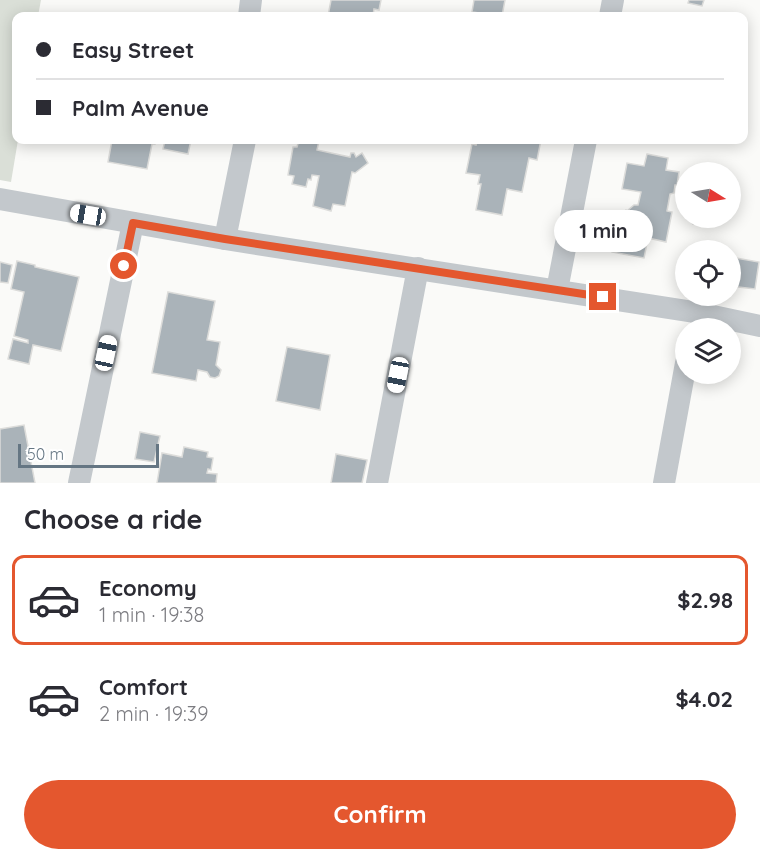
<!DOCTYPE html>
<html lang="en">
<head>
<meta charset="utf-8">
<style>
	body { margin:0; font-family:Quicksand,sans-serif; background:#f7f7f7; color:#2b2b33; height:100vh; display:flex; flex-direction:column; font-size:22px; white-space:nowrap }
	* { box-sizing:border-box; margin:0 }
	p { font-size:20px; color:#7c7c81 }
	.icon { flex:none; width:33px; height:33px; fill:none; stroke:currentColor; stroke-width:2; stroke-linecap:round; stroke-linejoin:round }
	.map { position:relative; height:483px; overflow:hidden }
	.details { display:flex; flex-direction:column; background:#fff; flex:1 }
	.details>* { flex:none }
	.guide { position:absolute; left:12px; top:12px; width:736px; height:132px; border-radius:12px; box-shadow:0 3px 15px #0003; display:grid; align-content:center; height:132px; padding:0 24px; background:#fff }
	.needle { width:39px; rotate:101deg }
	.tools { position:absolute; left:675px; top:162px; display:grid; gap:12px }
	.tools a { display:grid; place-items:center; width:66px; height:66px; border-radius:50%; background:#fff; box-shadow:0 3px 15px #0003; font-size:30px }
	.scale { position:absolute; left:18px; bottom:15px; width:141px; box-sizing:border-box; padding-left:6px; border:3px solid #657683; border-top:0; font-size:16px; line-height:21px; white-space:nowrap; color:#657683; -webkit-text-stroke:4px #fff; paint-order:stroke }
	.end { position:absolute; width:27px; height:27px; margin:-14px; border:8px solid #e4572e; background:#fff; box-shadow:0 0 0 3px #fff }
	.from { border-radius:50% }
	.bubble { position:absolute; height:42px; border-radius:21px; background:#fff; box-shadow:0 3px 15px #0003; font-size:20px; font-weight:800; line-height:42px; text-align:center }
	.car { position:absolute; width:18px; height:36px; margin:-18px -9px; border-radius:8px; box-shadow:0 0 4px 2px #0007; background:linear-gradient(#fff 24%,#345 0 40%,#fff 0 76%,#345 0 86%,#fff 0) }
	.guide b { display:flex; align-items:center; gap:21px; height:57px; font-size:22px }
	.guide b+b { border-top:2px solid #e1e1e2 }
	.guide i { width:15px; height:15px; background:#2b2b33 }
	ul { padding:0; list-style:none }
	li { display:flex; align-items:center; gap:18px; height:90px; margin:0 12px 9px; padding:0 12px; border:3px solid transparent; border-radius:12px }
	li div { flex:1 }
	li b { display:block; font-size:22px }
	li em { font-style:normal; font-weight:800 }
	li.on { border-color:#e4572e }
	li>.icon { width:54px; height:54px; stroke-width:1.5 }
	h2 { padding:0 24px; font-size:27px; line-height:72px }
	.cta { display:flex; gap:12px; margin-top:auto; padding:12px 24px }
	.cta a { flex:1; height:69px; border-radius:36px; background:#e4572e; color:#fff; font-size:24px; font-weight:800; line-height:69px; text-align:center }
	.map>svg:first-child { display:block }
</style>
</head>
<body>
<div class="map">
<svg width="760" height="483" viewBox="0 0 760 483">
	<rect width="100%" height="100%" fill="#fafaf8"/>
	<polygon fill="#dadfd7" points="0,0 41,0 38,16 16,16 16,140 18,140 11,182 0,180"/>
	<g fill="#aab3b9" stroke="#dcdcda" stroke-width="1.5">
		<polygon points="331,0 381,0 379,10 374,9 373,16 328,16"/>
		<polygon points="474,0 505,0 502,16 472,12"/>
		<polygon points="689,0 704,0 702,6 688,3"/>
		<polygon points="112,140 156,140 155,144 152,144 147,169 108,162"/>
		<polygon points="165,140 191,140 188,154 163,149"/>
		<polygon points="299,140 319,141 317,150 350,157 351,153 354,153 356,157 362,153 368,163 355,173 352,172 345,206 333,204 331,211 313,206 319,176 312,175 311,180 308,179 306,187 292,184 294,176 288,175 293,147 297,147"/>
		<polygon points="477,140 541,140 537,160 529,158 522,192 507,189 502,215 476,210 481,184 478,184 480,175 466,173 472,144 476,145"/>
		<polygon points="647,154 668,158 666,170 679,172 677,185 675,185 674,193 670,194 667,211 672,212 666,242 648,238 644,258 612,252 618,220 626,210 627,211 634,205 638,205 641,192 622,189 627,163 644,166"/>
		<polygon points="689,218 706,218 706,221 700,225 693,224"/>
		<polygon points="730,257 759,262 755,289 730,286"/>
		<polygon points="17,261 35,265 35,267 79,277 61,351 33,345 29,364 8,359 13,339 28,343 28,340 14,336 24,292 11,289"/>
		<polygon points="0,262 12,265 8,283 0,282"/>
		<polygon points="168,292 215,301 207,340 220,342 216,365 221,370 219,376 215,378 210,377 207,372 198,370 196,381 152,373"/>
		<polygon points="287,347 330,355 320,410 276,401"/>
		<polygon points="24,425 35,483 0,483 0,429"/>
		<polygon points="140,432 160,436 154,462 135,459"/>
		<polygon points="184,447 208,452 207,457 213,458 211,470 208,469 207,473 217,474 216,483 157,483 162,453 182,457"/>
		<polygon points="336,454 367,460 362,483 331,483"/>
	</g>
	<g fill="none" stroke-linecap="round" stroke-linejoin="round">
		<g stroke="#c3c8cc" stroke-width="22">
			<polyline points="249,16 251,0"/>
			<polyline points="610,16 613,0"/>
			<polyline points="0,199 225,239 694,312 760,326"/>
			<polyline points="225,239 245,140"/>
			<polyline points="557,290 586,140"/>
			<polyline points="79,483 133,223"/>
			<polyline points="377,483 418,268"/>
			<polyline points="664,483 686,363"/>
		</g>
	</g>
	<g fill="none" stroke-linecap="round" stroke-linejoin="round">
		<polyline stroke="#e4572e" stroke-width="8" points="124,266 133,223 225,239 603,297"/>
	</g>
</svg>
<div class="tools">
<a><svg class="needle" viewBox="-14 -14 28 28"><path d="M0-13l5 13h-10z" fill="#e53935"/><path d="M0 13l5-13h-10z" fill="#7c7c81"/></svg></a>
<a><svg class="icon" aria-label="locate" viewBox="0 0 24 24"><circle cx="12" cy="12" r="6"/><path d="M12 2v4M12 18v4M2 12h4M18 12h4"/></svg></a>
<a><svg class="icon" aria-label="layers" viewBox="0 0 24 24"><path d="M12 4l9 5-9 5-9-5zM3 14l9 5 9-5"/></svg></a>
</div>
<div class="scale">50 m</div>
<i class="end from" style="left:124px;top:266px"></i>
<i class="end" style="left:603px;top:297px"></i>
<div class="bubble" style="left:554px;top:210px;width:99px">1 min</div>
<i class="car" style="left:88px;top:215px;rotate:280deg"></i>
<i class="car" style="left:106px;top:353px;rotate:12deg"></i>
<i class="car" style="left:398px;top:375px;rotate:191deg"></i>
<div class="guide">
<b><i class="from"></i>Easy Street</b>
<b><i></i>Palm Avenue</b>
</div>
</div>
<section class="details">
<h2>Choose a ride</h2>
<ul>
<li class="on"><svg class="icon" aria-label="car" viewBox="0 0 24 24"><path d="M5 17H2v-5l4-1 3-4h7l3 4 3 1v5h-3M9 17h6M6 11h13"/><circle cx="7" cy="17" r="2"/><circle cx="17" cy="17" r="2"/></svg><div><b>Economy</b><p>1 min · 19:38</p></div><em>$2.98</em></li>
<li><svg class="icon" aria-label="car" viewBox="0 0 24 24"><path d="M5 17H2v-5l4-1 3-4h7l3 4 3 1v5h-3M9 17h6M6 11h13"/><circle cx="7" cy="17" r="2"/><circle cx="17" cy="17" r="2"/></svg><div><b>Comfort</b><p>2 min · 19:39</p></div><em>$4.02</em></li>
</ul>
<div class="cta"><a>Confirm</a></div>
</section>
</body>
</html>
